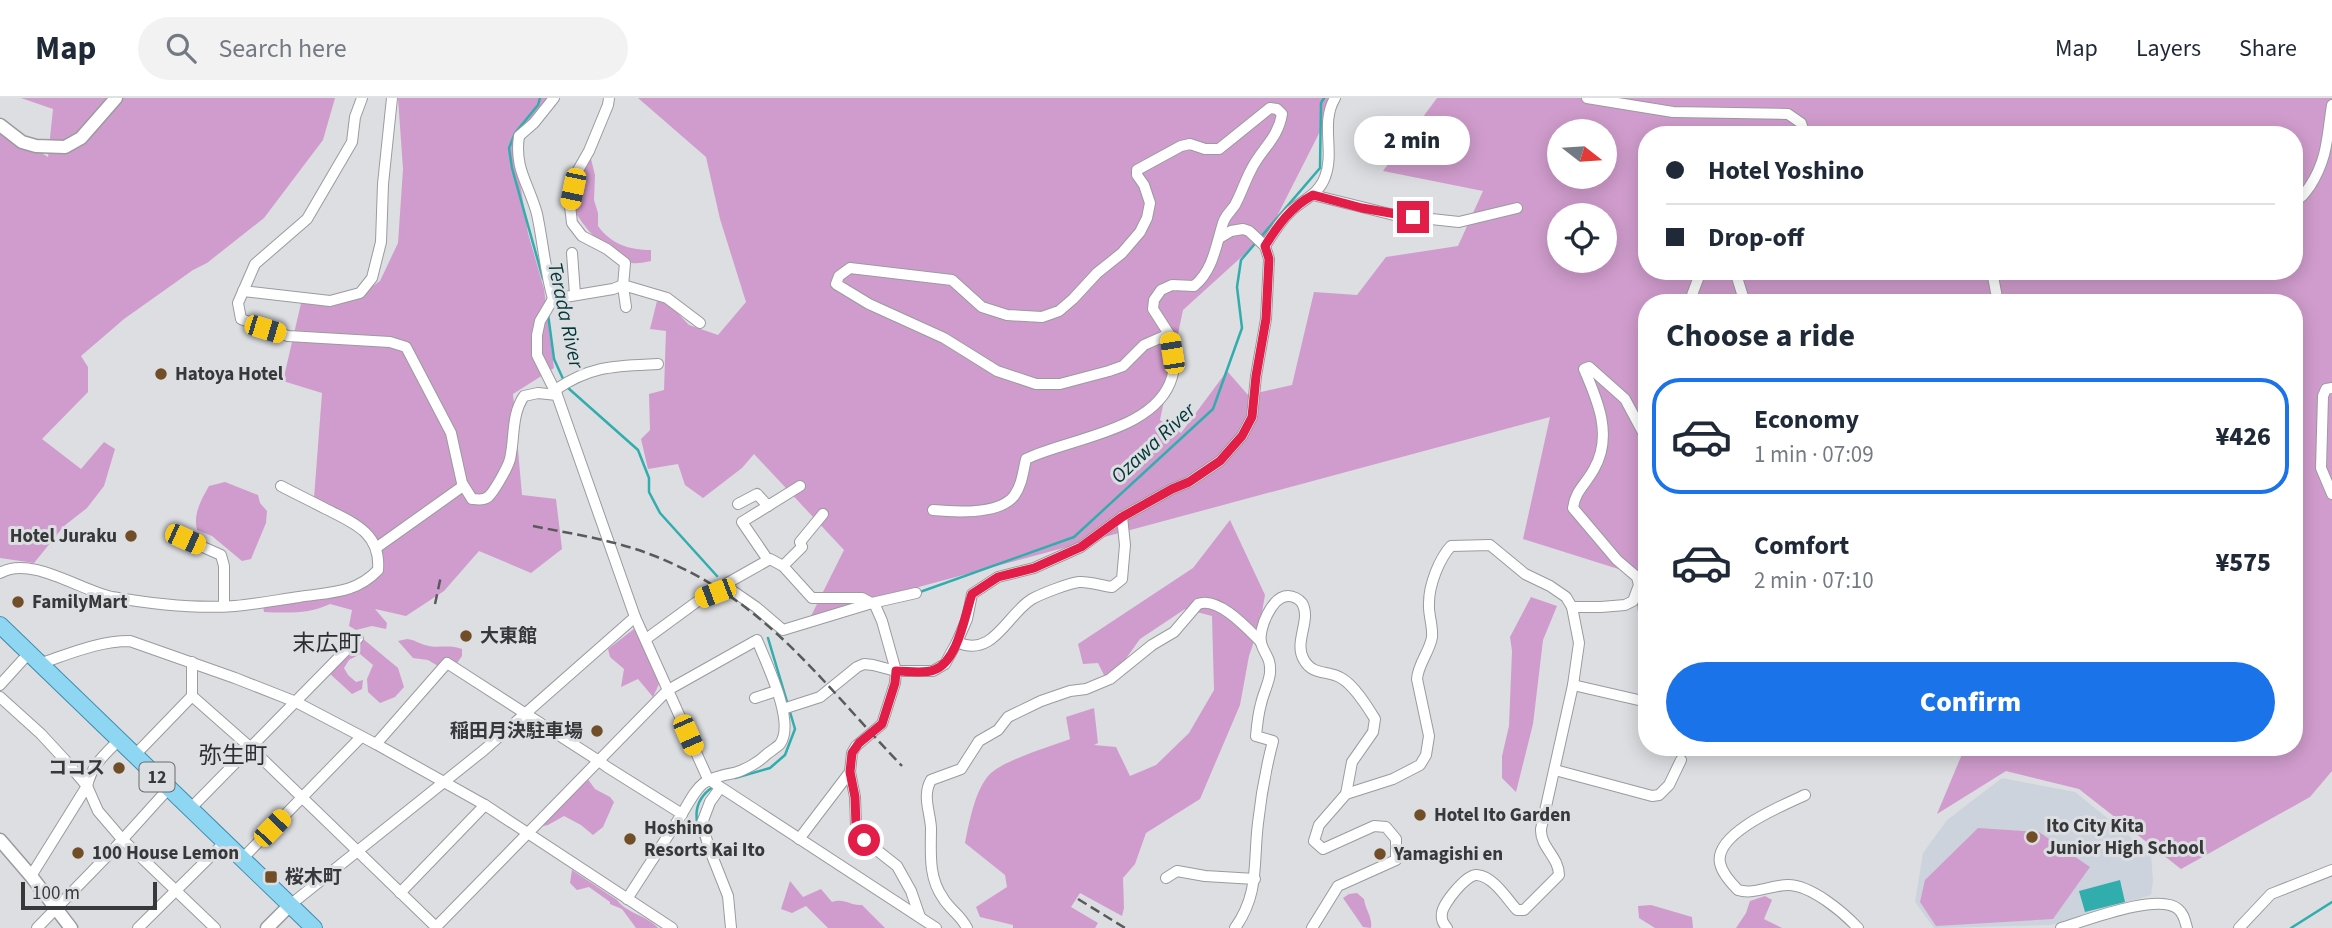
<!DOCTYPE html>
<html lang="en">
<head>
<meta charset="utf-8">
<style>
	body { margin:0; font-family:"Source Sans 3","Noto Sans JP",sans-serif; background:#f2f2f3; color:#1f2937; height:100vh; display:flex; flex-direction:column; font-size:26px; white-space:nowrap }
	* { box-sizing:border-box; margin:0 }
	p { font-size:23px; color:#747a83 }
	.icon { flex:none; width:38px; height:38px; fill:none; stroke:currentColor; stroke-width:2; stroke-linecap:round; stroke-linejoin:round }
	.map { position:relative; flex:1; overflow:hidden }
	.side { position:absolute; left:1638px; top:196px; width:665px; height:462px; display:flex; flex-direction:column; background:#fff; border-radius:28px; box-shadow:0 4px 18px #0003 }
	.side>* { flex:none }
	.banner { position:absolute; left:1638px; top:28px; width:665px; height:154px; border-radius:28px; box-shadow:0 4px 18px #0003; display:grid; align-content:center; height:154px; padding:0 28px; background:#fff }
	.needle { width:46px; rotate:107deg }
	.tools { position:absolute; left:1547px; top:21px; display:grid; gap:14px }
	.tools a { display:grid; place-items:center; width:70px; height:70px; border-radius:50%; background:#fff; box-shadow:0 4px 18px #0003; font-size:35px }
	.scale { position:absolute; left:21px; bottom:18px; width:136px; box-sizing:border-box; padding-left:7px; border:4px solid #37383a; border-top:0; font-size:19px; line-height:24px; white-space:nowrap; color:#37383a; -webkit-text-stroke:5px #dcdee2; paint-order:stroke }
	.end { position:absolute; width:32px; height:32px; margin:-16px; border:9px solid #e11d48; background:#fff; box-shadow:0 0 0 4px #fff }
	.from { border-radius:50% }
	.bubble { position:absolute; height:49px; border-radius:24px; background:#fff; box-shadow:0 4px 18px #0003; font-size:23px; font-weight:800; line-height:49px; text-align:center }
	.car { position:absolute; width:21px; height:42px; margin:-21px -10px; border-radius:9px; box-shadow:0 0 5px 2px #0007; background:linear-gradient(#f5c518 24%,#345 0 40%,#f5c518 0 76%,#345 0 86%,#f5c518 0) }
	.banner b { display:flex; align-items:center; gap:24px; height:66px; font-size:26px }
	.banner b+b { border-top:2px solid #e0e1e3 }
	.banner i { width:18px; height:18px; background:#1f2937 }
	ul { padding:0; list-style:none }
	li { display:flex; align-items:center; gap:21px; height:116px; margin:0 14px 10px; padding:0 14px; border:4px solid transparent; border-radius:28px }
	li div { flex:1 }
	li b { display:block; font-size:26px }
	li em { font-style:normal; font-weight:800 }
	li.active { border-color:#1a73e8 }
	li>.icon { width:63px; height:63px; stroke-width:1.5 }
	h2 { padding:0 28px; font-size:32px; line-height:84px }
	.action { display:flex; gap:14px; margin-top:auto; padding:14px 28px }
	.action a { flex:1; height:80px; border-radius:42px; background:#1a73e8; color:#fff; font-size:28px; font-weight:800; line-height:80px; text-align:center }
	header { display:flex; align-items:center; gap:42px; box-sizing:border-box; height:98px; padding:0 35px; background:#fff; border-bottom:2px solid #e0e1e3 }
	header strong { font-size:33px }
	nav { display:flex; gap:38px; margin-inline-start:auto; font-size:24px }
	.search { width:490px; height:63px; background:#f2f2f3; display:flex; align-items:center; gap:18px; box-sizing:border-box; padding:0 24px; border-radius:38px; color:#747a83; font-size:26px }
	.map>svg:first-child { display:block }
</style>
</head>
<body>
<header>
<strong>Map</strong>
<div class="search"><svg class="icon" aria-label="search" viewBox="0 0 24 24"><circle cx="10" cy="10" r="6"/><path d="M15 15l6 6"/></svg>Search here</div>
<nav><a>Map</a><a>Layers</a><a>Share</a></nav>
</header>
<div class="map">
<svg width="2332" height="830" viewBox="0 0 2332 830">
	<rect width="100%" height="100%" fill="#dcdee2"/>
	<polygon fill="#cdd3dd" points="2002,680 2075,694 2151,755 2153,783 2151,797 2051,827 1934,830 1915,804 1923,755 1947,722"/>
	<g fill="#d09ccd" fill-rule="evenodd">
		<polygon points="21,0 335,0 323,42 264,120 207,165 193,172 124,221 81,258 88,269 88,294 42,341 81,371 104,344 115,351 104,388 87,410 64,428 34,465 0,460 0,29 48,59 53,11"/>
		<path d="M398,0H548L514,47L528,135L544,191L554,270L513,296L522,397L556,401L562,451L531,475L479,453L444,493L406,518L375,511L387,525L386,531L372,528L356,532L349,528L352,512L330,506C310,516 287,515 264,514L263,508L355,494L366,487L379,463L367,437L314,400L322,295L283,283L302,201L352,203L380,183L398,145L403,71Z"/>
		<path d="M638,0H1337L1269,134L1183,212L1160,322L1181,335L1227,273L1248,297L1292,287L1314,194L1357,197L1386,159L1458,148L1483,93L1383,73L1437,0H2332V673L2310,699L2181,771L2079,691L2006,673L1937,716L1965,649H2294V205H1647V519L1639,520L1631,475L1523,441L1550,319L811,518L844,452L754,356L742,370L703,400L685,387L678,366L648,371L641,341L650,332L649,296L664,292L666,233L650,231L657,203L665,202L689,227L718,237L746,204L720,121L706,59ZM1559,33H1605V79H1559ZM1647,37H2294V173H1647ZM1559,117H1605V163H1559Z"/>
		<path d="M589,53L595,77L594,102L598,115V128C611,146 629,152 651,152V163C644,164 635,167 629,164C607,157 583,128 572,109L580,68Z"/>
		<path d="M225,384L258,397L260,405L267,413L266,425L251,461L242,463L212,438L197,432C193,416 201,402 209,388Z"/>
		<path d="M1230,422L1265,497L1260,525L1249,558L1240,607L1200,701L1146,735L1135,766L1123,780L1124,810L1122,818L1080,795L1071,809L1098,825L1095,830H1013V827L980,819L976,809L1007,789L1005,777L965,745C969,725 975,692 989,677C1003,662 1050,649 1070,641L1066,619L1094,610L1098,645L1094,647L1116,649L1130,678L1156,667L1189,635L1214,592L1212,518L1185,511L1140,541L1122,566L1105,579L1098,565L1083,566L1078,546L1193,470Z"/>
		<polygon points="1531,499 1557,508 1543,542 1533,626 1516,694 1502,680 1502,658 1509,628 1512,553 1510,539"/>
		<polygon points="634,531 656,572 659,586 653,599 638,581 621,589 624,571 610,559 608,551"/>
		<polygon points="362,540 398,570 404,589 395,599 380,605 368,594 367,581 373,567 360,556 349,562 344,570 348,577 356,584 363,582 362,591 352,596 329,575"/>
		<path d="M407,541C415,542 418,545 425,547C437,551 449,546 462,551V558L457,565L445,560L438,568L428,562L413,560L398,543Z"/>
		<polygon points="587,680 595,691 610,699 614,704 603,729 593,737 581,727 564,718 548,727 539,729"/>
		<polygon points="1978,730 2039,734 2090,769 2053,821 1936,828 1920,804 1925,782"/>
		<path d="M572,772L617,802C626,815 648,818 658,830H636L622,811L610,806V804L589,789L577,792L570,785Z"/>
		<path d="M790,783L803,799L821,791L832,804C846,800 849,808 862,807L885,830H828L806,808L792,815L781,811Z"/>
		<path d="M1357,795L1364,801C1365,811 1373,820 1371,830L1363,829L1343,800L1349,796Z"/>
		<polygon points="1765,798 1772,802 1764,821 1782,830 1736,830 1746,815 1750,803"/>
		<polygon points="1651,807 1692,819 1693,830 1655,830 1639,820 1638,808"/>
	</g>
	<polygon fill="#31adae" points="2120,782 2125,804 2085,814 2079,793"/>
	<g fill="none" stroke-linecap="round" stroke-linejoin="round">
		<g stroke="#31adae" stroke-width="2.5">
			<polyline points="540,0 538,7 515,35 509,50 512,70 543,181"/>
			<polyline points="548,216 554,261 564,283"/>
			<polyline points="567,289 638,352 649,380 649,394 660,415 717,478"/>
			<polyline points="920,494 1074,439 1213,311 1242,230 1237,189 1241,162 1320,70 1321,5 1324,0"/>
			<polyline points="768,540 788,607"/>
			<polyline points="735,680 770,670 785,657 795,631 790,614"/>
			<path d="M704,748C695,726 690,704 713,689"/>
			<polyline points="2291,830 2332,804"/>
		</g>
		<defs>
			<g id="minor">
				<path d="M362,0L355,19L352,44L307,121L255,166L238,205L241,221L288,238L390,244L406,249L451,335L462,385L472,401C478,401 483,403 488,399C494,394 508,369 510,361C515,339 511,317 524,298L538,295L557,297"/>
				<polyline points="609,0 608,7 589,53 577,74 570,108 572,125 582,138 607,151 625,165 623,188 626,209"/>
				<polyline points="1587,0 1673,14 1788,16 1801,25 1805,37"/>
				<path d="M1270,10L1277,11L1282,16C1278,41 1261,51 1251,72C1245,83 1241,96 1235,107C1231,113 1225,118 1223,125C1216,147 1213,173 1194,188L1172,187L1161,192L1154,202L1153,211L1169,236L1144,247L1123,268L1109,273L1060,286H1036L997,273L944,240L869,206L836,186L839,178L850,170L952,182L982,209L1007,217L1042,219L1059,213L1073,201L1097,175L1122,155L1140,134L1147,120L1150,105L1144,87L1137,77V72L1181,48L1190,46L1205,51H1219Z"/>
				<polyline points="2178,37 2188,35 2200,37"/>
				<polyline points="1313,97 1394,117 1459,124 1517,110"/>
				<path d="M2294,103C2302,100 2305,95 2310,88C2328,60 2327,38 2332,7"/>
				<path d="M1265,148C1273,136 1280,123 1291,113C1303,102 1319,96 1325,79C1335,53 1320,25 1335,0"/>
				<polyline points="572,155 575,196"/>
				<polyline points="1735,173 1745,205"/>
				<polyline points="1992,173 1998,205"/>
				<polyline points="243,193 330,203 360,195 372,180 381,144 383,86 392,0"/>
				<path d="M553,201C545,173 543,144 537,116C529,86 514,71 519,38L534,25L554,0"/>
				<polyline points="1689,205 1701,173"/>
				<polyline points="700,225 667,200 623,187 613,191 553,201 540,223 537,237 537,257 557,297 635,519 708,681 936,830"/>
				<polyline points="2332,290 2326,291 2323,298 2321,370 2332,396"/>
				<path d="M555,292C592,267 616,268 658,266"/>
				<polyline points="738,406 757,396 768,408"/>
				<path d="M933,412C954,414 999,417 1014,398C1022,387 1023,374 1026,361C1069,340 1157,333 1172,279C1176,267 1171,250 1169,236"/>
				<polyline points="185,441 221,457 224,468 224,508"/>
				<polyline points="376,450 463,388"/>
				<polyline points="768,462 742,424 800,388"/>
				<polyline points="783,468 802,449 800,444 823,416"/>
				<path d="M0,475C31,457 79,492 112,499C152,506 195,511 235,508C257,506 278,502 299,499C330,494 355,496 378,472C381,435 354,425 326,411C311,403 296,396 281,388"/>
				<polyline points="724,487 756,509 783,532 872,505 916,495"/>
				<path d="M1572,509H1601L1625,507L1633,503L1639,487L1637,479L1617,462L1573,410C1575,393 1586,386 1594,371C1613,338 1598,303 1584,271L1589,269L1625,301L1647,342"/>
				<polyline points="646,541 702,500 715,495 724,487 770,461 783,468 812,500 862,500 875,507 882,523 896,573 895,585 882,626 856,648 852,655 850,674 799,741"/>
				<polyline points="957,544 967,521 972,496 998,479 1034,470 1081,449 1122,419 1172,391 1189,384 1220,363 1242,338 1252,319 1256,278 1266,221 1269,161 1265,148 1249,133 1243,131 1231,133 1221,139"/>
				<path d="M39,566C69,556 98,543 130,543L235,580L296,604L376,646L485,707L672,830"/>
				<polyline points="0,587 29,555"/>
				<polyline points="1573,587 1647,604"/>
				<polyline points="192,598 251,650 437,830"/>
				<polyline points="0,599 41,636 65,662 87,688 98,713 122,741 215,830"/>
				<polyline points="755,600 776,593"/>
				<path d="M783,611L820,599L857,569L864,566L873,567L896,573H933L945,566L957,544C993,561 1007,516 1032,501C1041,496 1069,485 1079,484C1089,483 1102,488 1112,489L1122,481L1125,447L1122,419"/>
				<path d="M376,646L447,565L599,663L607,669L682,716C699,687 700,681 734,675C745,672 759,664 767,656C771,653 777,649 780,646C796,624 766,565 757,542L668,592L662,598L435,830"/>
				<polyline points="134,658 192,598 192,564"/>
				<polyline points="1555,672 1652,698 1659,697 1669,687 1681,662"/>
				<polyline points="850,674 855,699 856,728 859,736 864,742 897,768 911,793 920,819"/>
				<polyline points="720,690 710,704 702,725 709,750 728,798 731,830"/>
				<path d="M1805,697C1784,707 1714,735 1720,765C1722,775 1731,785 1738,792C1754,797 1771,787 1788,787C1811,787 1843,814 1858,830"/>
				<polyline points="190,711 358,540"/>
				<polyline points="242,761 361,639"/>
				<path d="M31,778L87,688C92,667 104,657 119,642"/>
				<polyline points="1166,780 1177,773 1205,778 1255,781"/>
				<polyline points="400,795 485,707"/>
				<polyline points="627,801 682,716"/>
				<polyline points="290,807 484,652 635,519"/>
				<polyline points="37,830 113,752 169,690"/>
				<polyline points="138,830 225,744"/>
				<path d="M967,830C960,816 950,812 943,800C928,779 931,754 931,730C930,713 922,698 931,682L961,671L979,643L998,632L1008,619L1041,603L1070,593L1086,591L1110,581L1152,547L1174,534L1198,506C1218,498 1247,530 1261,544"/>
				<path d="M1235,830C1260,795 1253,764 1258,725C1261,697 1266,670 1273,643L1256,638C1257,627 1258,616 1261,606C1263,596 1269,585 1270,575C1271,559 1265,558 1261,545C1258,531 1272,498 1288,498C1293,498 1299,501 1302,505C1312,522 1293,544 1304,562C1313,578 1328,572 1341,580C1354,587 1367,608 1375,621L1373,634L1352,664L1346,696"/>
				<path d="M1312,830L1338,788L1396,762V741L1386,729L1374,728L1323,751L1314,743L1319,727L1346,696L1393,681L1420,667L1426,657L1429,638L1417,581C1418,566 1430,553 1432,539C1433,527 1428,516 1429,505C1429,487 1439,461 1451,448L1490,447L1525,476L1550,488L1566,499L1572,509L1579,545L1573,587L1541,731C1540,749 1559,759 1559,777L1524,812H1517C1507,801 1493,778 1477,777C1466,776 1443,806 1442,815C1441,822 1443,825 1447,830"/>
				<path d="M2061,830C2085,823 2158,794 2178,811C2184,816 2185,823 2187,830"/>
				<polyline points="2239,830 2271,796 2332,772"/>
			</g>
			<g id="tertiary">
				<polyline points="0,27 22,44 36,48 65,49 81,40 116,0"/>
				<polyline points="0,742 31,778 71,830"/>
				<polyline points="267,830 290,807"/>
			</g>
			<polyline id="primary" points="0,527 314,830"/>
		</defs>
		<use href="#minor" stroke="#9a9b9f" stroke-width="12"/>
		<use href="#tertiary" stroke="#9a9b9f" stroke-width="15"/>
		<use href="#primary" stroke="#3f8dad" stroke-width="18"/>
		<use href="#minor" stroke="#fff" stroke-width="10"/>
		<use href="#tertiary" stroke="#fff" stroke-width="12"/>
		<use href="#primary" stroke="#8fd6f3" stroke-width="16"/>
		<g stroke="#595a5c" stroke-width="2.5" stroke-dasharray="10 5" stroke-linecap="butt">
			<path d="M533,428C573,436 614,442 652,457C766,501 821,584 902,668"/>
			<polyline points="435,506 441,478"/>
			<polyline points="1078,801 1125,830"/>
		</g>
	</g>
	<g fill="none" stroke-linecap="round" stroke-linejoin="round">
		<path stroke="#e11d48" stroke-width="9" d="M864,742L856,728L855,699L850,674L852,655L859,645L882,626L895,585L896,573C907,573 924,576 934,572C958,564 965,516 972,496L998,479L1034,470L1081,449L1122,419L1172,391L1189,384L1220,363L1242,338L1252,319L1256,278L1266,221L1269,161L1265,148C1278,127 1291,109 1313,97L1362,110L1413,119"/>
	</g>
	<g fill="#714e27" stroke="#dcdee2" stroke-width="2.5">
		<circle cx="161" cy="276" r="7"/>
		<circle cx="131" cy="438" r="7"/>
		<circle cx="18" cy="504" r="7"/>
		<circle cx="466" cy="538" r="7"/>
		<circle cx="597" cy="633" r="7"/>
		<circle cx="119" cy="670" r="7"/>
		<circle cx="1420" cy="717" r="7"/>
		<circle cx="2032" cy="739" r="7"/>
		<circle cx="630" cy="741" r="7"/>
		<circle cx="78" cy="755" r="7"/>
		<circle cx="1380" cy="756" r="7"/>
		<rect x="264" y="772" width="14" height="14" rx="3.5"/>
	</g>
	<g text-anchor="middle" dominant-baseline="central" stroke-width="6" stroke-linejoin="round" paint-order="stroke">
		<rect fill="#dcdee2" stroke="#686a6c" stroke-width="2" x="139.5" y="664.5" width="35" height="29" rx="5"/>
		<g font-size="18" font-weight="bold" fill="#37383a">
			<text x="157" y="679">12</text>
		</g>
		<g font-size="19" font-weight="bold" fill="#37383a" stroke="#dcdee2" text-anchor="start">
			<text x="175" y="276">Hatoya Hotel</text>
			<text x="117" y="438" text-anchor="end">Hotel Juraku</text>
			<text x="32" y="504">FamilyMart</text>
			<text x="480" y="538">大東館</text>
			<text x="583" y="633" text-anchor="end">稲田月決駐車場</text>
			<text x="105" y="670" text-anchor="end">ココス</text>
			<text x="1434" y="717">Hotel Ito Garden</text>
			<text x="2046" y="728">Ito City Kita<tspan x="2046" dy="22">Junior High School</tspan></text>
			<text x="644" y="730">Hoshino<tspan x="644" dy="22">Resorts Kai Ito</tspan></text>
			<text x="92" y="755">100 House Lemon</text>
			<text x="1394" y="756">Yamagishi en</text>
			<text x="285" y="779">桜木町</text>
		</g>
		<g font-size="21" font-style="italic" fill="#003839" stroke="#dcdee2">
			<text transform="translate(566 217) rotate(78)">Terada River</text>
			<text transform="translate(1153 345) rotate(-43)">Ozawa River</text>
		</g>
		<g font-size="23" fill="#2d2e31" stroke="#dcdee2">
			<text x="327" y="545">末広町</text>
			<text x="233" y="657">弥生町</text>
		</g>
	</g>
</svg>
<div class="tools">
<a><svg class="needle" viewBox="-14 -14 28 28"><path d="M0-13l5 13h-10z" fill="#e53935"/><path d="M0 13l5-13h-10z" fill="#747a83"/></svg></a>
<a><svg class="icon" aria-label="locate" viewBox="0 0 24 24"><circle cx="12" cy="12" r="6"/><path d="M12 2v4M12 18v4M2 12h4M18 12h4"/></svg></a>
</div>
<div class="scale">100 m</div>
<i class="end from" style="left:864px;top:742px"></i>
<i class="end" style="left:1413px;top:119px"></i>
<div class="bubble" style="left:1354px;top:18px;width:116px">2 min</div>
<i class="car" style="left:573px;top:91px;rotate:192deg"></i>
<i class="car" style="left:265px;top:231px;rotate:107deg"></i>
<i class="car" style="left:1172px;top:255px;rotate:351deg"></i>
<i class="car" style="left:185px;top:441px;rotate:114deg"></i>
<i class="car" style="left:715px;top:495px;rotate:249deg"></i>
<i class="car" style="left:688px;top:637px;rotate:156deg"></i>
<i class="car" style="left:272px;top:730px;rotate:44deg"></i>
<div class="banner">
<b><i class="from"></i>Hotel Yoshino</b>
<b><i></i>Drop-off</b>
</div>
<section class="side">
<h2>Choose a ride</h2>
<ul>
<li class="active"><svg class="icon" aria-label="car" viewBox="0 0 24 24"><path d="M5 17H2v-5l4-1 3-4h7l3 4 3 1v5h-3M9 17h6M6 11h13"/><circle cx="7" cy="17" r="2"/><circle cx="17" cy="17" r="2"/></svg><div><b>Economy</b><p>1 min · 07:09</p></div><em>¥426</em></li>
<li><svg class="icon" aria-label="car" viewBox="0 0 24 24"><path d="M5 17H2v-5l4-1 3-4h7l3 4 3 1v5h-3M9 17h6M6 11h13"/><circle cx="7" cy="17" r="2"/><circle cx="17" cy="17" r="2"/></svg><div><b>Comfort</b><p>2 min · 07:10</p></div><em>¥575</em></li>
</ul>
<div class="action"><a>Confirm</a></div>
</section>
</div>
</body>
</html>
